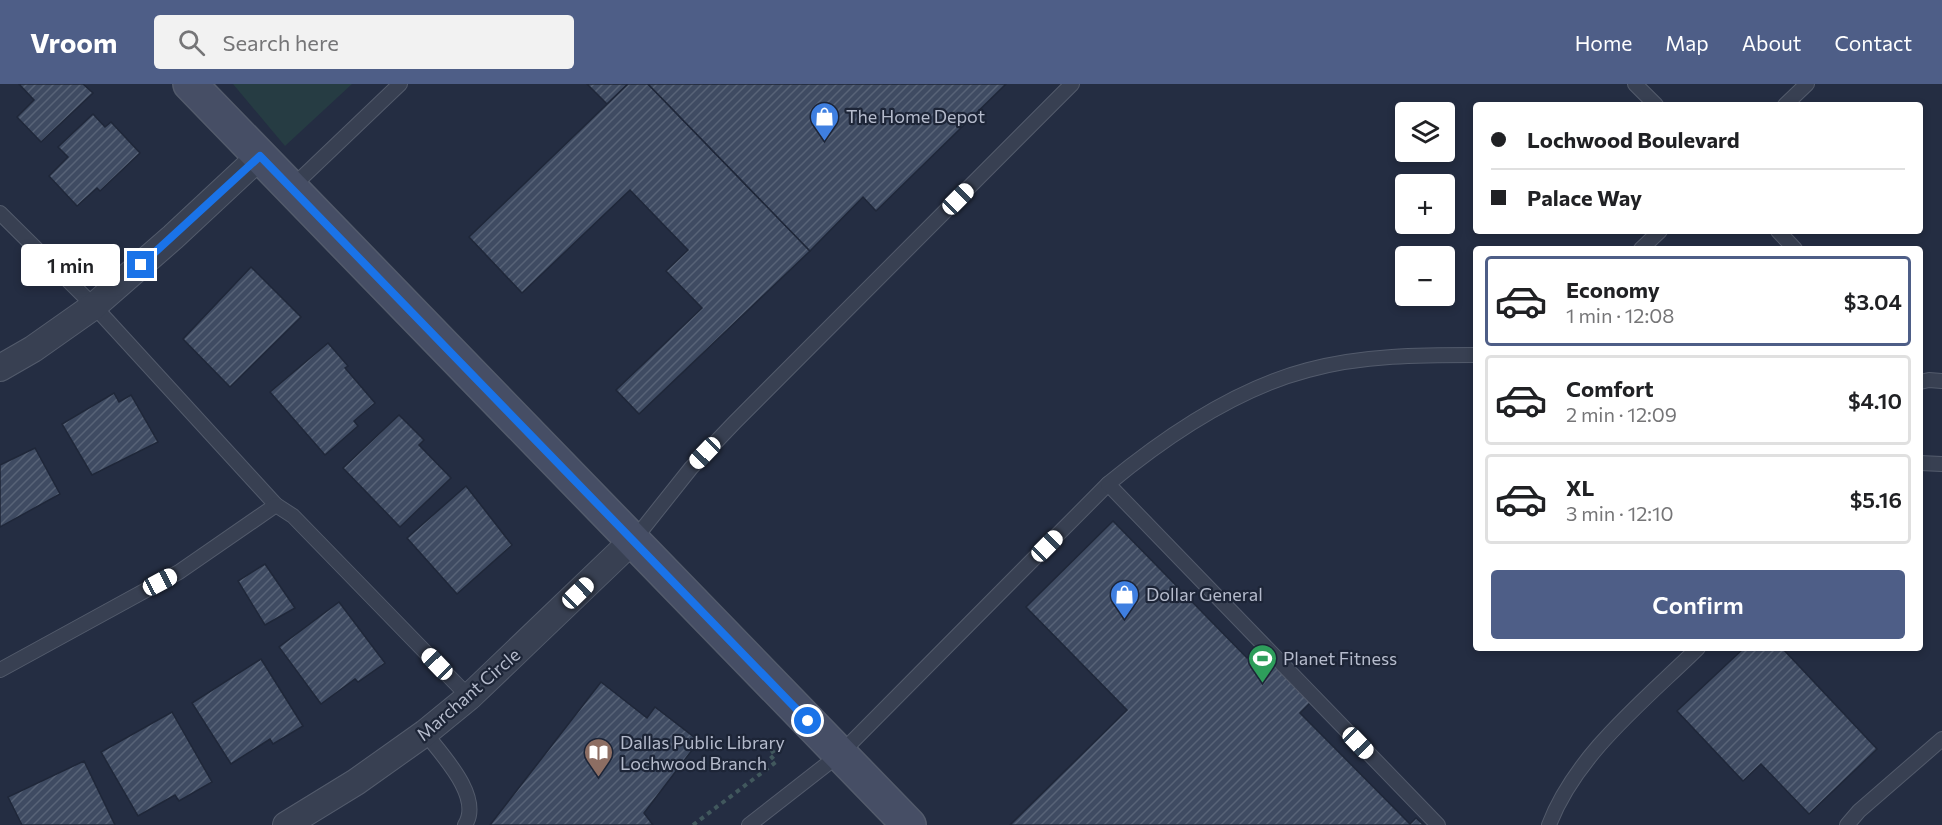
<!DOCTYPE html>
<html lang="en">
<head>
<meta charset="utf-8">
<style>
	body { margin:0; font-family:Commissioner,sans-serif; background:#f2f2f2; color:#202124; height:100vh; display:flex; flex-direction:column; font-size:22px; white-space:nowrap }
	* { box-sizing:border-box; margin:0 }
	p { font-size:20px; color:#757577 }
	.icon { flex:none; width:33px; height:33px; fill:none; stroke:currentColor; stroke-width:2; stroke-linecap:round; stroke-linejoin:round }
	.map { position:relative; flex:1; overflow:hidden }
	.details { position:absolute; left:1473px; top:162px; width:450px; height:405px; display:flex; flex-direction:column; background:#fff; border-radius:6px; box-shadow:0 3px 9px #0003 }
	.details>* { flex:none }
	.hud { position:absolute; left:1473px; top:18px; width:450px; height:132px; border-radius:6px; box-shadow:0 3px 9px #0003; display:grid; align-content:center; height:132px; padding:0 18px; background:#fff }
	.fabs { position:absolute; left:1395px; top:18px; display:grid; gap:12px }
	.fabs a { display:grid; place-items:center; width:60px; height:60px; border-radius:6px; background:#fff; box-shadow:0 3px 9px #0003; font-size:30px }
	.end { position:absolute; width:27px; height:27px; margin:-14px; border:8px solid #1a73e8; background:#fff; box-shadow:0 0 0 3px #fff }
	.from { border-radius:50% }
	.bubble { position:absolute; height:42px; border-radius:6px; background:#fff; box-shadow:0 3px 9px #0003; font-size:20px; font-weight:600; line-height:42px; text-align:center }
	.car { position:absolute; width:18px; height:36px; margin:-18px -9px; border-radius:8px; box-shadow:0 0 4px 2px #0007; background:linear-gradient(#fff 24%,#345 0 40%,#fff 0 76%,#345 0 86%,#fff 0) }
	.hud b { display:flex; align-items:center; gap:21px; height:57px; font-size:22px }
	.hud b+b { border-top:2px solid #e0e0e0 }
	.hud i { width:15px; height:15px; background:#202124 }
	ul { padding:10px 0 0; list-style:none }
	li { display:flex; align-items:center; gap:18px; height:90px; margin:0 12px 9px; padding:0 6px; border:3px solid #e0e0e0; border-radius:6px }
	li div { flex:1 }
	li b { display:block; font-size:22px }
	li em { font-style:normal; font-weight:600 }
	li.active { border-color:#4e5e87 }
	li>.icon { width:54px; height:54px; stroke-width:1.5 }
	.action { display:flex; gap:12px; margin-top:auto; padding:12px 18px }
	.action a { flex:1; height:69px; border-radius:6px; background:#4e5e87; color:#fff; font-size:24px; font-weight:600; line-height:69px; text-align:center }
	header { display:flex; align-items:center; gap:36px; box-sizing:border-box; height:84px; padding:0 30px; background:#4e5e87; color:#fff }
	header strong { font-size:28px }
	nav { display:flex; gap:33px; margin-inline-start:auto; font-size:21px }
	.search { width:420px; height:54px; background:#f2f2f2; display:flex; align-items:center; gap:15px; box-sizing:border-box; padding:0 21px; border-radius:6px; color:#757577; font-size:22px }
	.map>svg:first-child { display:block }
</style>
</head>
<body>
<header>
<strong>Vroom</strong>
<div class="search"><svg class="icon" aria-label="search" viewBox="0 0 24 24"><circle cx="10" cy="10" r="6"/><path d="M15 15l6 6"/></svg>Search here</div>
<nav><a>Home</a><a>Map</a><a>About</a><a>Contact</a></nav>
</header>
<div class="map">
<svg width="1942" height="741" viewBox="0 0 1942 741">
	<defs>
		<pattern id="building-hatch" width="6" height="6" patternUnits="userSpaceOnUse" patternTransform="scale(1.5)"><rect width="6" height="6" fill="#3f4b62"/><path d="M-1 1l2-2M0 6l6-6M5 7l2-2" fill="none" stroke="#586377"/></pattern>
	</defs>
	<rect width="100%" height="100%" fill="#242d42"/>
	<polygon fill="#263c43" points="233,0 352,0 285,62"/>
	<g fill="url(#building-hatch)" stroke="#1f2739" stroke-width="1.5">
		<polygon points="19,0 83,0 93,9 41,58 17,33 34,16"/>
		<polygon points="587,0 628,0 607,20"/>
		<polygon points="628,0 648,0 810,167 639,330 616,306 702,224 666,187 688,166 630,106 522,209 469,153"/>
		<polygon points="648,0 1006,0 876,127 863,113 810,167"/>
		<polygon points="93,30 105,43 111,38 140,69 100,107 97,104 77,122 49,92 68,73 58,63"/>
		<polygon points="251,183 301,233 230,303 183,255"/>
		<polygon points="328,259 348,282 345,284 375,319 354,337 358,342 325,371 270,308"/>
		<polygon points="114,309 119,318 131,311 158,358 92,391 62,340"/>
		<polygon points="399,331 424,356 419,361 451,394 400,443 343,384"/>
		<polygon points="35,364 60,410 0,443 0,381"/>
		<polygon points="466,402 512,461 457,510 407,454"/>
		<polygon points="1113,437 1247,574 1258,563 1312,617 1300,629 1410,740 1416,734 1424,741 1010,741 1127,626 1026,523"/>
		<polygon points="265,480 295,524 265,541 238,497"/>
		<polygon points="339,518 385,579 358,598 355,595 321,620 279,563"/>
		<polygon points="1744,564 1782,564 1877,665 1809,730 1761,680 1743,697 1677,627"/>
		<polygon points="261,575 303,642 273,660 270,655 231,680 192,619"/>
		<polygon points="601,598 647,634 655,623 699,657 644,729 653,741 490,741"/>
		<polygon points="172,628 212,698 179,717 175,711 138,732 101,668"/>
		<polygon points="84,677 115,741 22,741 8,713"/>
	</g>
	<g fill="none" stroke-linecap="round" stroke-linejoin="round">
		<defs>
			<g id="lane">
				<polyline points="1635,0 1656,21"/>
				<polyline points="1785,21 1807,0"/>
				<polyline points="291,104 400,0"/>
				<polyline points="0,129 94,222 276,421"/>
				<polyline points="1778,147 1795,165"/>
				<polyline points="1641,165 1660,147"/>
				<polyline points="1920,298 1929,296 1942,297"/>
				<polyline points="1920,379 1942,380"/>
				<polyline points="633,457 691,384 735,338 1072,0"/>
				<polyline points="0,586 179,488 276,421 293,432 469,613"/>
				<path d="M425,649C442,671 483,713 465,741"/>
				<polyline points="749,741 840,670 1108,400"/>
				<path d="M1438,741L1108,400C1166,352 1235,305 1308,286C1363,271 1421,271 1476,271"/>
				<path d="M1549,741C1576,670 1645,616 1698,564"/>
				<polyline points="1847,741 1859,727 1942,655"/>
			</g>
			<g id="street">
				<polyline points="0,284 33,265 94,222 173,153 260,72"/>
				<polyline points="286,741 356,698 425,649 469,613 632,457"/>
			</g>
			<polyline id="secondary" points="190,0 909,741"/>
		</defs>
		<use href="#lane" stroke="#535b6c" stroke-width="16"/>
		<use href="#street" stroke="#535b6c" stroke-width="28"/>
		<use href="#secondary" stroke="#535b6c" stroke-width="36"/>
		<polyline stroke="#41585d" stroke-width="4" stroke-dasharray="4.5 4.5" stroke-linecap="butt" points="693,741 776,678 769,670 780,663"/>
		<use href="#lane" stroke="#384052" stroke-width="14"/>
		<use href="#street" stroke="#384052" stroke-width="26"/>
		<use href="#secondary" stroke="#464e65" stroke-width="33"/>
	</g>
	<g fill="none" stroke-linecap="round" stroke-linejoin="round">
		<polyline stroke="#1a73e8" stroke-width="8" points="141,181 260,72 808,637"/>
	</g>
	<defs>
		<symbol id="shop-pin" viewBox="-11 -11 22 30"><path d="M0 17L-7.5 6A9.5 9.5 0 1 1 7.5 6Z" fill="#3f7fe0" stroke="#1d2537"/><path d="M-5-2.5h2.3a2.7 3.5 0 0 1 5.4 0H5L5.5 6h-11ZM-1.5-2.5h3a1.5 2.3 0 0 0-3 0Z" fill="#fff"/></symbol>
		<symbol id="stadium-pin" viewBox="-11 -11 22 30"><path d="M0 17L-7.5 6A9.5 9.5 0 1 1 7.5 6Z" fill="#2e9e5b" stroke="#1d2537"/><path d="M0-5a6.5 5 0 1 0 0 10a6.5 5 0 1 0 0-10ZM-3.5-1.8h7v3.6h-7Z" fill="#fff"/></symbol>
		<symbol id="library-pin" viewBox="-11 -11 22 30"><path d="M0 17L-7.5 6A9.5 9.5 0 1 1 7.5 6Z" fill="#8d6e63" stroke="#1d2537"/><path d="M-6-4Q-3-5.5-.7-3.5V5Q-3 3-6 4ZM6-4Q3-5.5 .7-3.5V5Q3 3 6 4Z" fill="#fff"/></symbol>
	</defs>
	<g fill-rule="evenodd">
		<use href="#shop-pin" x="808" y="16" width="33" height="45"/>
		<use href="#shop-pin" x="1108" y="494" width="33" height="45"/>
		<use href="#stadium-pin" x="1246" y="558" width="33" height="45"/>
		<use href="#library-pin" x="582" y="652" width="33" height="45"/>
	</g>
	<g text-anchor="middle" dominant-baseline="central" stroke-width="4.5" stroke-linejoin="round" paint-order="stroke">
		<g font-size="18" fill="#b5bbcc" stroke="#1d2537" text-anchor="start">
			<text x="846" y="32">The Home Depot</text>
			<text x="1146" y="510">Dollar General</text>
			<text x="1283" y="574">Planet Fitness</text>
			<text x="620" y="658">Dallas Public Library<tspan x="620" dy="21">Lochwood Branch</tspan></text>
		</g>
		<g font-size="18" fill="#b5bbcc" stroke="#1d2537">
			<text transform="translate(468 610) rotate(-41)">Marchant Circle</text>
		</g>
	</g>
</svg>
<div class="fabs">
<a><svg class="icon" aria-label="layers" viewBox="0 0 24 24"><path d="M12 4l9 5-9 5-9-5zM3 14l9 5 9-5"/></svg></a>
<a>+</a>
<a>−</a>
</div>
<i class="end from" style="left:808px;top:637px"></i>
<i class="end" style="left:141px;top:181px"></i>
<div class="bubble" style="left:21px;top:160px;width:99px">1 min</div>
<i class="car" style="left:958px;top:115px;rotate:45deg"></i>
<i class="car" style="left:705px;top:369px;rotate:224deg"></i>
<i class="car" style="left:1047px;top:462px;rotate:45deg"></i>
<i class="car" style="left:160px;top:498px;rotate:62deg"></i>
<i class="car" style="left:578px;top:509px;rotate:46deg"></i>
<i class="car" style="left:437px;top:580px;rotate:316deg"></i>
<i class="car" style="left:1358px;top:659px;rotate:136deg"></i>
<div class="hud">
<b><i class="from"></i>Lochwood Boulevard</b>
<b><i></i>Palace Way</b>
</div>
<section class="details">
<ul>
<li class="active"><svg class="icon" aria-label="car" viewBox="0 0 24 24"><path d="M5 17H2v-5l4-1 3-4h7l3 4 3 1v5h-3M9 17h6M6 11h13"/><circle cx="7" cy="17" r="2"/><circle cx="17" cy="17" r="2"/></svg><div><b>Economy</b><p>1 min · 12:08</p></div><em>$3.04</em></li>
<li><svg class="icon" aria-label="car" viewBox="0 0 24 24"><path d="M5 17H2v-5l4-1 3-4h7l3 4 3 1v5h-3M9 17h6M6 11h13"/><circle cx="7" cy="17" r="2"/><circle cx="17" cy="17" r="2"/></svg><div><b>Comfort</b><p>2 min · 12:09</p></div><em>$4.10</em></li>
<li><svg class="icon" aria-label="car" viewBox="0 0 24 24"><path d="M5 17H2v-5l4-1 3-4h7l3 4 3 1v5h-3M9 17h6M6 11h13"/><circle cx="7" cy="17" r="2"/><circle cx="17" cy="17" r="2"/></svg><div><b>XL</b><p>3 min · 12:10</p></div><em>$5.16</em></li>
</ul>
<div class="action"><a>Confirm</a></div>
</section>
</div>
</body>
</html>
